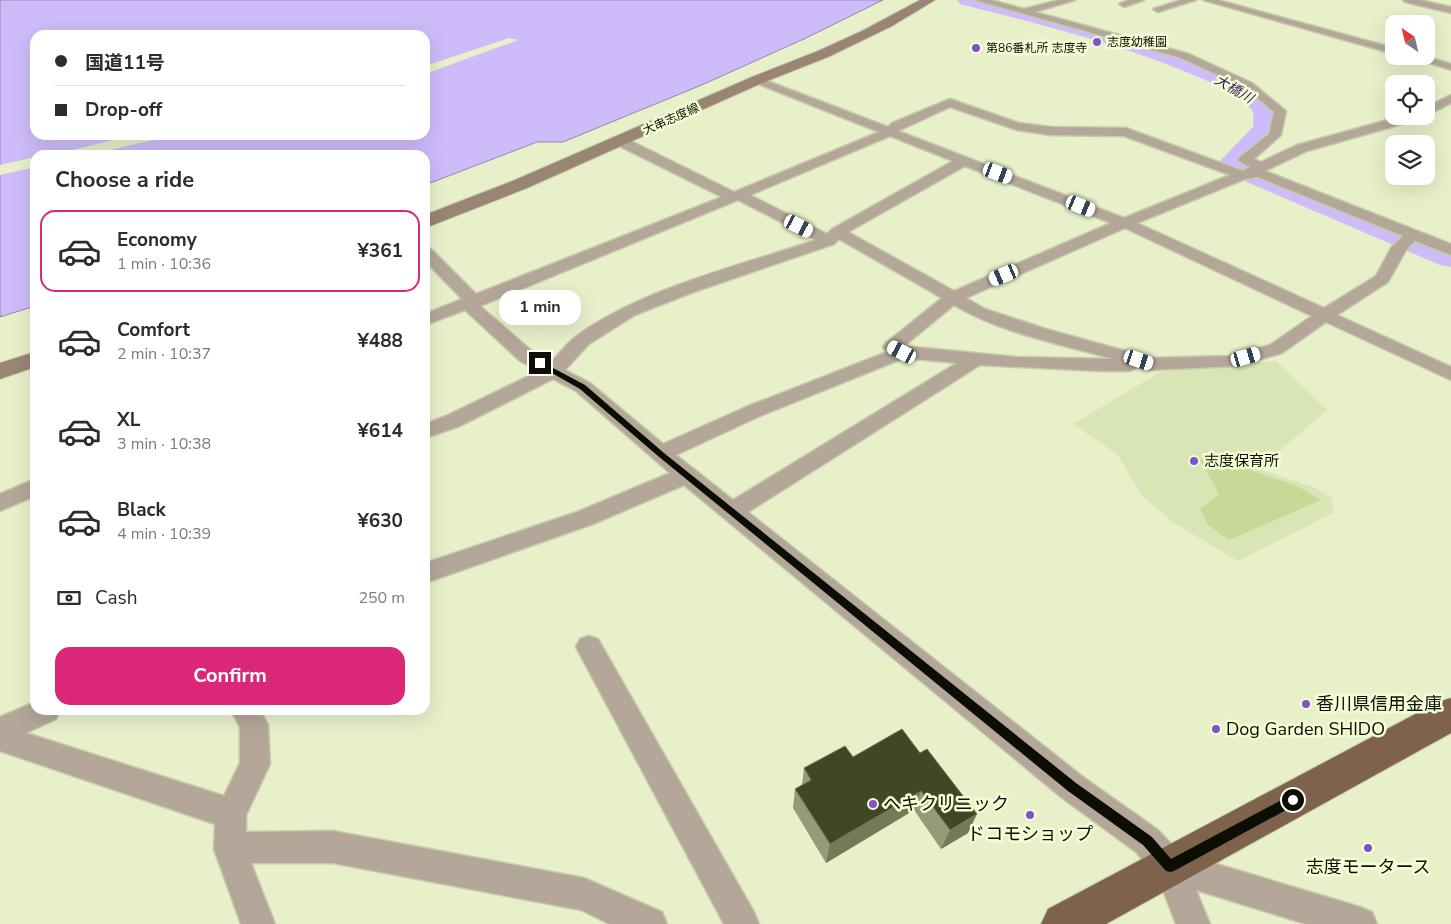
<!DOCTYPE html>
<html lang="en">
<head>
<meta charset="utf-8">
<style>
	body { margin:0; font-family:"Nunito Sans","Noto Sans JP",sans-serif; background:#f2f2f3; color:#2b2b33; height:100vh; display:flex; flex-direction:column; font-size:19px; white-space:nowrap }
	* { box-sizing:border-box; margin:0 }
	p { font-size:16px; color:#7c7c81 }
	.icon { flex:none; width:28px; height:28px; fill:none; stroke:currentColor; stroke-width:2; stroke-linecap:round; stroke-linejoin:round }
	.map { position:relative; flex:1; overflow:hidden }
	.sheet { position:absolute; left:30px; top:150px; width:400px; height:565px; display:flex; flex-direction:column; background:#fff; border-radius:15px; box-shadow:0 5px 20px #0002 }
	.sheet>* { flex:none }
	.guide { position:absolute; left:30px; top:30px; width:400px; height:110px; border-radius:15px; box-shadow:0 5px 20px #0002; display:grid; align-content:center; height:110px; padding:0 25px; background:#fff }
	.needle { width:32px; rotate:325deg }
	.fabs { position:absolute; left:1385px; top:15px; display:grid; gap:10px }
	.fabs a { display:grid; place-items:center; width:50px; height:50px; border-radius:10px; background:#fff; box-shadow:0 5px 20px #0002; font-size:25px }
	.end { position:absolute; width:22px; height:22px; margin:-11px; border:6px solid #0c0e03; background:#fff; box-shadow:0 0 0 2px #fff }
	.from { border-radius:50% }
	.bubble { position:absolute; height:35px; border-radius:15px; background:#fff; box-shadow:0 5px 20px #0002; font-size:16px; font-weight:700; line-height:35px; text-align:center }
	.car { position:absolute; width:15px; height:30px; margin:-15px -8px; border-radius:6px; box-shadow:0 0 4px 1px #0007; background:linear-gradient(#fff 24%,#345 0 40%,#fff 0 76%,#345 0 86%,#fff 0) }
	.guide b { display:flex; align-items:center; gap:18px; height:48px; font-size:19px }
	.guide b+b { border-top:1px solid #e1e1e2 }
	.guide i { width:12px; height:12px; background:#2b2b33 }
	ul { padding:0; list-style:none }
	li { display:flex; align-items:center; gap:15px; height:82px; margin:0 10px 8px; padding:0 15px; border:2px solid transparent; border-radius:15px }
	li div { flex:1 }
	li b { display:block; font-size:19px }
	li em { font-style:normal; font-weight:700 }
	li.selected { border-color:#db2777 }
	li>.icon { width:45px; height:45px; stroke-width:1.5 }
	h2 { padding:0 25px; font-size:22px; line-height:60px }
	.pay { display:flex; align-items:center; gap:12px; height:55px; padding:0 25px; font-size:19px }
	.pay p { margin-inline-start:auto }
	.cta { display:flex; gap:10px; margin-top:auto; padding:10px 25px }
	.cta a { flex:1; height:58px; border-radius:15px; background:#db2777; color:#fff; font-size:20px; font-weight:700; line-height:58px; text-align:center }
	.map>svg:first-child { display:block }
</style>
</head>
<body>
<div class="map">
<svg width="1451" height="924" viewBox="0 0 1451 924">
	<rect width="100%" height="100%" fill="#e7f0c9"/>
	<polygon fill="#dae5b6" points="1276,361 1327,410 1258,469 1311,486 1331,497 1334,512 1238,561 1174,523 1142,496 1117,454 1073,424 1164,370"/>
	<polygon fill="#c9d896" points="1247,456 1253,471 1297,486 1321,500 1229,540 1208,525 1200,509 1219,494 1200,460"/>
	<path fill="#cebbfa" stroke="#9487b0" fill-rule="evenodd" d="M0,0H883L806,38L704,84L563,142H537L425,185V155H35V306L0,317ZM35,35H425V135H35Z"/>
	<g fill="#e7f0c9">
		<polygon points="509,38 518,40 425,74 425,66"/>
		<polygon points="134,135 176,135 87,155 52,155"/>
		<polygon points="31,158 35,159 35,167 0,175 0,165"/>
	</g>
	<g fill="none" stroke-linecap="round" stroke-linejoin="round">
		<path fill="#cebbfa" fill-rule="evenodd" d="M957,0H987L1037,12L1133,39L1195,60L1244,82L1261,93L1275,109L1277,129L1246,162L1451,247V267L1440,265L1226,173L1219,162L1253,127C1253,121 1255,114 1251,109C1242,94 1218,86 1203,79C1125,45 1042,25 960,4Z"/>
		<defs>
			<g id="minor">
				<path d="M975,0H991L1024,9L1059,0H1075L1035,12L1189,54L1252,83L1286,111L1281,135L1254,159L1261,162L1297,145L1402,116H1422L1420,119L1307,151L1265,171L1451,244V255L1415,241L1406,250L1388,282L1337,315L1451,367V380L1326,322L1282,353L1237,366L1150,370L1138,367L1130,371H1101L980,365L748,512L1083,777L1158,830L1180,853L1360,907L1372,912L1377,924H1306L1196,890L1210,924H1176L1158,877L1136,852L1061,797L684,485L593,524L425,583V563L577,512L670,473L576,391L553,379L460,426L425,438V424L446,416L539,371L520,361L465,310L425,325V314L462,299L425,261V247L431,249L476,294L722,197L615,144L614,141L615,138H625L734,192L879,132L753,82L751,80L753,78L757,77L888,127L892,123L950,99L1019,123L1051,127L1126,128L1243,171L1250,167L1238,160L1240,157L1269,134L1274,112L1244,87L1181,58ZM950,107L1017,130L1051,135L1124,136L1230,175L1124,218L898,131ZM890,136L953,161L832,229L827,234L750,195ZM965,166L1111,223L954,291L848,232ZM1258,177L1403,236L1391,248L1376,276L1324,308L1137,223L1245,179ZM738,200L816,240C739,266 644,288 578,335C568,342 560,353 551,362L534,353L480,306ZM1125,228L1312,316L1270,345L1229,356L1151,358L1046,329L985,309L966,298ZM839,239L942,298L886,343L883,347L887,352L746,407L663,444L590,383L565,370L589,344L635,315L691,293L834,244ZM954,305C1001,333 1060,344 1113,359L1016,357L904,346ZM904,358L957,363L733,500L676,455L760,416Z"/>
				<polygon points="1129,0 1144,0 1124,7 1119,4"/>
				<polygon points="1181,0 1196,0 1158,12 1153,9"/>
				<polygon points="1203,0 1218,0 1394,48 1394,54"/>
				<polygon points="1403,0 1420,0 1451,7 1451,13 1405,2"/>
				<polygon points="1408,56 1425,56 1451,64 1451,70"/>
				<polygon points="1451,95 1451,103 1426,116 1426,107"/>
				<polygon points="35,479 35,496 0,511 0,494"/>
				<polygon points="589,636 598,639 754,912 759,924 724,924 576,647 580,639"/>
				<polygon points="35,702 35,710 60,710 56,719 26,733 224,796 240,763 240,727 231,710 260,710 268,725 270,764 246,815 246,832 333,831 584,878 662,912 667,924 610,924 581,910 333,863 251,863 275,924 241,924 214,849 215,824 0,751 0,717"/>
			</g>
			<g id="secondary">
				<polygon points="920,0 935,0 892,26 828,57 762,83 527,188 425,228 425,215 515,180 752,77 818,51 862,31"/>
				<polygon points="35,352 35,367 0,379 0,363"/>
			</g>
			<polygon id="trunk" points="1451,698 1451,733 1106,924 1041,924 1048,909 1438,702"/>
		</defs>
		<use href="#minor" stroke="#c4cca9" stroke-width="3"/>
		<use href="#secondary" stroke="#c4cca9" stroke-width="2"/>
		<use href="#trunk" stroke="#c4cca9" stroke-width="2"/>
		<use href="#minor" fill="#b5a69a" fill-rule="evenodd"/>
		<use href="#secondary" fill="#9a8474" fill-rule="evenodd"/>
		<use href="#trunk" fill="#7e624c" fill-rule="evenodd"/>
	</g>
	<polygon fill="#949c77" points="902,729 968,833 941,849 914,810 826,863 793,808 795,789 802,785 804,768 853,757"/>
	<g fill="#727a56">
		<polygon points="921,791 914,810 826,863 830,844"/>
		<polygon points="977,814 968,833 941,849 950,830"/>
	</g>
	<polygon fill="#404725" stroke="#727a56" points="902,729 920,753 927,749 977,814 950,830 921,791 830,844 795,789 811,780 804,768 845,746 853,757"/>
	<polygon fill="#0c0e03" points="540,361 585,385 664,453 1076,783 1152,837 1171,859 1289,796 1293,794 1297,796 1299,800 1297,804 1174,871 1170,872 1166,871 1143,845 1068,791 658,456 580,389 538,365 537,363"/>
	<g fill="#8252cb" stroke="#f4fed6" stroke-width="2">
		<circle cx="1097" cy="42" r="5"/>
		<circle cx="976" cy="48" r="5"/>
		<circle cx="1194" cy="461" r="5"/>
		<circle cx="1306" cy="704" r="5"/>
		<circle cx="1216" cy="729" r="5"/>
		<circle cx="873" cy="804" r="5"/>
		<circle cx="1030" cy="815" r="5"/>
		<circle cx="1368" cy="848" r="5"/>
	</g>
	<g text-anchor="middle" dominant-baseline="central" stroke-width="5" stroke-linejoin="round" paint-order="stroke">
		<g font-size="12" fill="#0c0e03" stroke="#f4fed6" text-anchor="start">
			<text x="1107" y="42">志度幼稚園</text>
			<text x="986" y="48">第86番札所 志度寺</text>
		</g>
		<g font-size="12" fill="#0c0e03" stroke="#f4fed6">
			<text transform="translate(671 119) rotate(-24)">大串志度線</text>
		</g>
		<g font-size="14" font-style="italic" fill="#35155d" stroke="#f4fed6">
			<text transform="translate(1234 89) rotate(30)">大橋川</text>
		</g>
		<g font-size="15" fill="#0c0e03" stroke="#f4fed6" text-anchor="start">
			<text x="1204" y="461">志度保育所</text>
		</g>
		<g font-size="18" fill="#0c0e03" stroke="#f4fed6" text-anchor="start">
			<text x="1316" y="704">香川県信用金庫</text>
			<text x="1226" y="729">Dog Garden SHIDO</text>
			<text x="883" y="804">ヘキクリニック</text>
			<text x="1030" y="834" text-anchor="middle">ドコモショップ</text>
			<text x="1368" y="867" text-anchor="middle">志度モータース</text>
		</g>
	</g>
</svg>
<div class="fabs">
<a><svg class="needle" viewBox="-14 -14 28 28"><path d="M0-13l5 13h-10z" fill="#e53935"/><path d="M0 13l5-13h-10z" fill="#7c7c81"/></svg></a>
<a><svg class="icon" aria-label="locate" viewBox="0 0 24 24"><circle cx="12" cy="12" r="6"/><path d="M12 2v4M12 18v4M2 12h4M18 12h4"/></svg></a>
<a><svg class="icon" aria-label="layers" viewBox="0 0 24 24"><path d="M12 4l9 5-9 5-9-5zM3 14l9 5 9-5"/></svg></a>
</div>
<i class="end from" style="left:1293px;top:800px"></i>
<i class="end" style="left:540px;top:363px"></i>
<div class="bubble" style="left:499px;top:290px;width:82px">1 min</div>
<i class="car" style="left:998px;top:173px;rotate:111deg"></i>
<i class="car" style="left:1081px;top:206px;rotate:112deg"></i>
<i class="car" style="left:799px;top:226px;rotate:117deg"></i>
<i class="car" style="left:1004px;top:275px;rotate:247deg"></i>
<i class="car" style="left:902px;top:352px;rotate:297deg"></i>
<i class="car" style="left:1246px;top:357px;rotate:74deg"></i>
<i class="car" style="left:1139px;top:360px;rotate:108deg"></i>
<div class="guide">
<b><i class="from"></i>国道11号</b>
<b><i></i>Drop-off</b>
</div>
<section class="sheet">
<h2>Choose a ride</h2>
<ul>
<li class="selected"><svg class="icon" aria-label="car" viewBox="0 0 24 24"><path d="M5 17H2v-5l4-1 3-4h7l3 4 3 1v5h-3M9 17h6M6 11h13"/><circle cx="7" cy="17" r="2"/><circle cx="17" cy="17" r="2"/></svg><div><b>Economy</b><p>1 min · 10:36</p></div><em>¥361</em></li>
<li><svg class="icon" aria-label="car" viewBox="0 0 24 24"><path d="M5 17H2v-5l4-1 3-4h7l3 4 3 1v5h-3M9 17h6M6 11h13"/><circle cx="7" cy="17" r="2"/><circle cx="17" cy="17" r="2"/></svg><div><b>Comfort</b><p>2 min · 10:37</p></div><em>¥488</em></li>
<li><svg class="icon" aria-label="car" viewBox="0 0 24 24"><path d="M5 17H2v-5l4-1 3-4h7l3 4 3 1v5h-3M9 17h6M6 11h13"/><circle cx="7" cy="17" r="2"/><circle cx="17" cy="17" r="2"/></svg><div><b>XL</b><p>3 min · 10:38</p></div><em>¥614</em></li>
<li><svg class="icon" aria-label="car" viewBox="0 0 24 24"><path d="M5 17H2v-5l4-1 3-4h7l3 4 3 1v5h-3M9 17h6M6 11h13"/><circle cx="7" cy="17" r="2"/><circle cx="17" cy="17" r="2"/></svg><div><b>Black</b><p>4 min · 10:39</p></div><em>¥630</em></li>
</ul>
<div class="pay"><svg class="icon" aria-label="cash" viewBox="0 0 24 24"><path d="M3 7h18v10H3z"/><circle cx="12" cy="12" r="2"/></svg>Cash<p>250 m</p></div>
<div class="cta"><a>Confirm</a></div>
</section>
</div>
</body>
</html>
